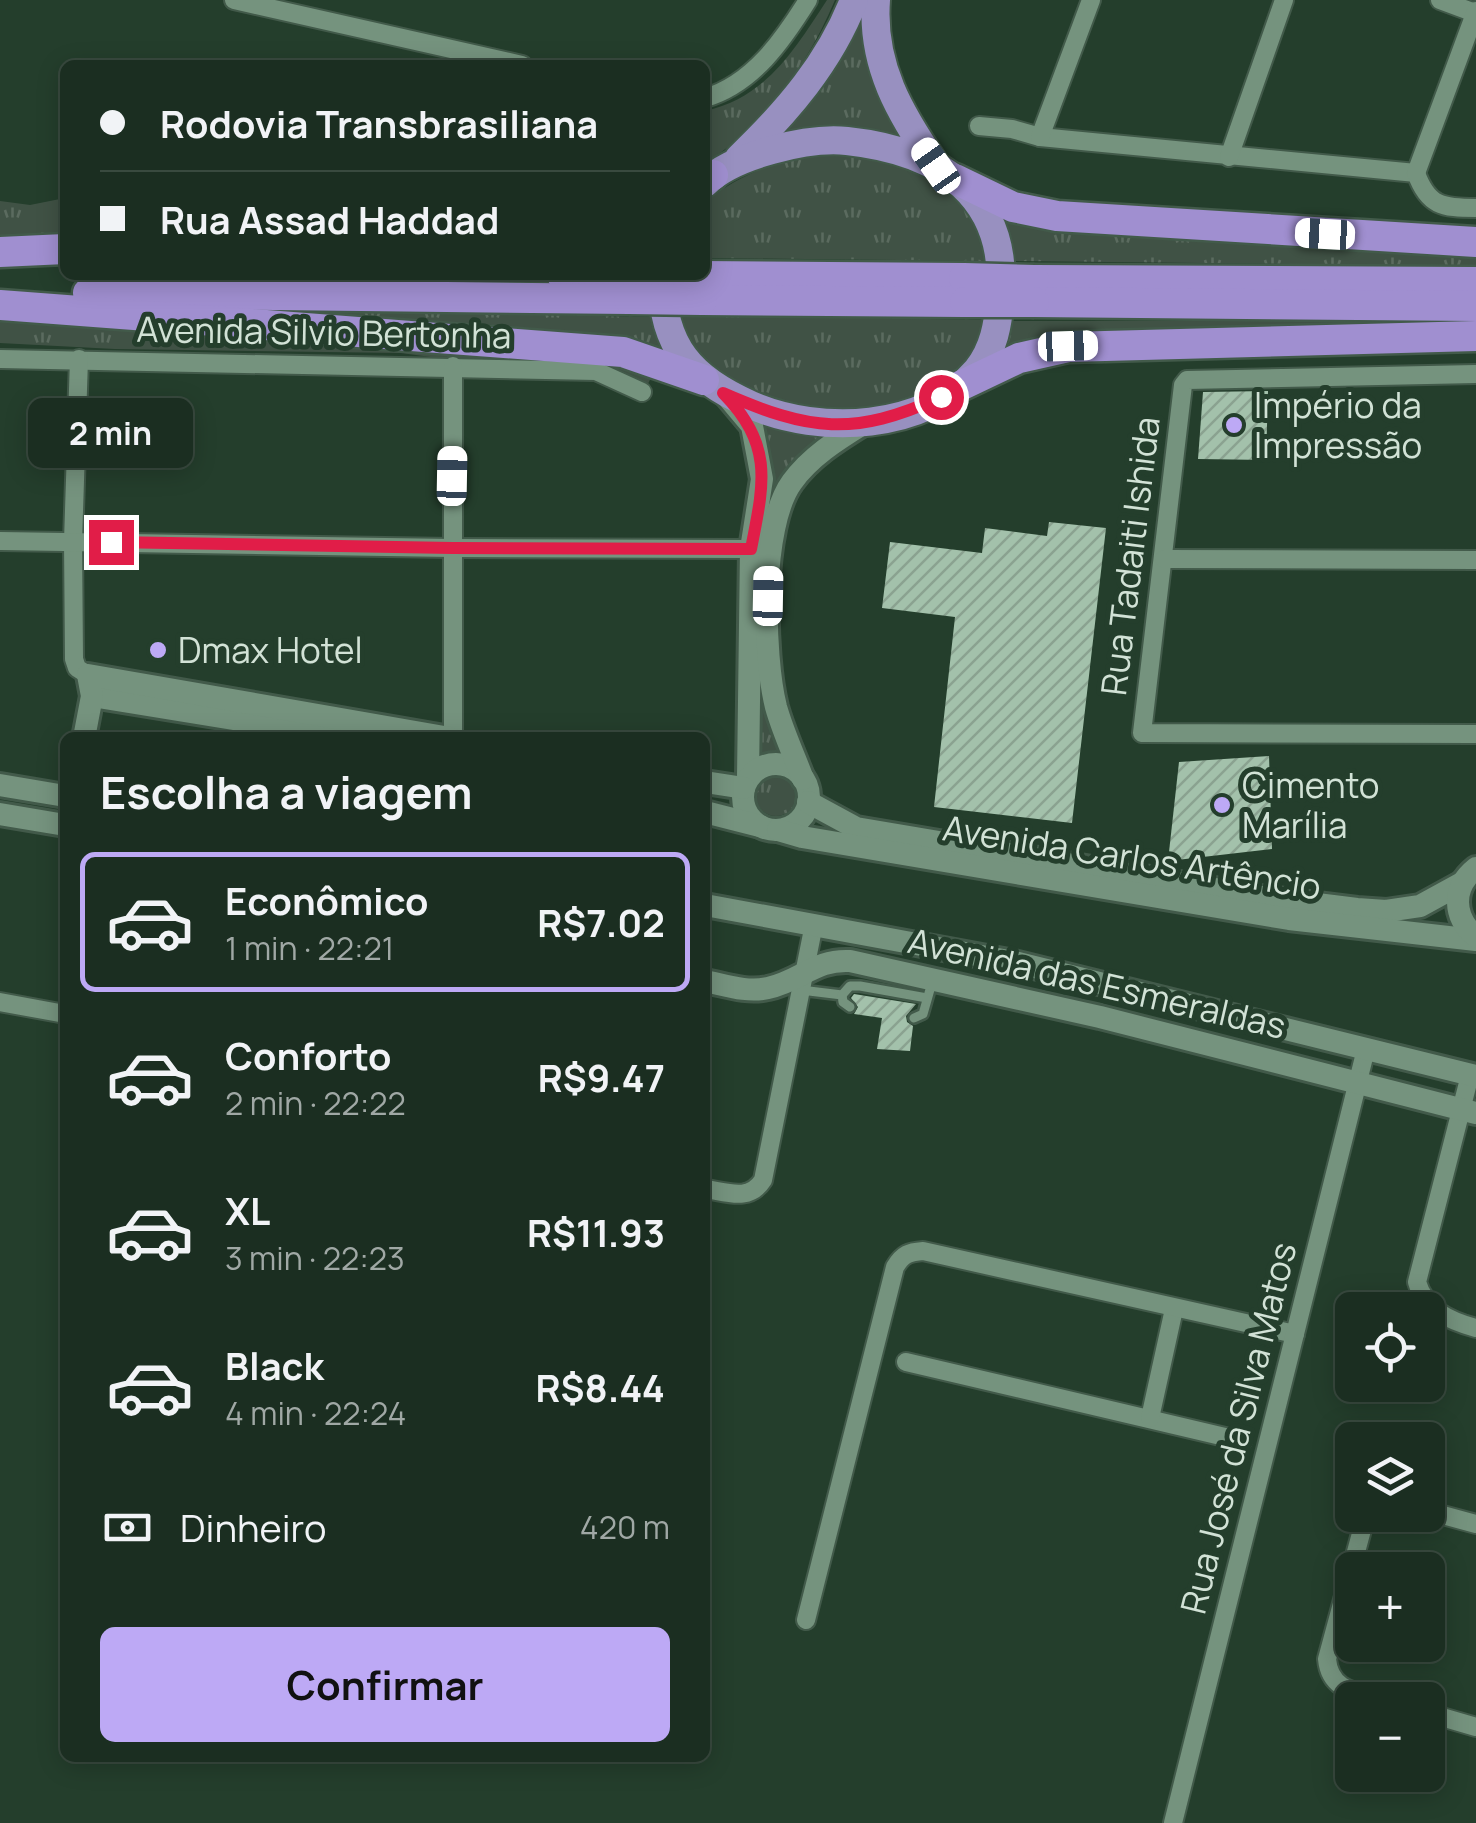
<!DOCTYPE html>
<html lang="pt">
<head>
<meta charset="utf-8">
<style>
	body { margin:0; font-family:Manrope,sans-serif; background:#24362a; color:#f1f3f6; height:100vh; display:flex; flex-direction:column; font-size:38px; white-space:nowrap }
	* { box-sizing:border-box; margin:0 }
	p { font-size:32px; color:#a0a8a5 }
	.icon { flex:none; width:55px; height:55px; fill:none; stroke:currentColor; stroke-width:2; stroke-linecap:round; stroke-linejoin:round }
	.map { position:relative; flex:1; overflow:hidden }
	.drawer { position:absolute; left:60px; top:732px; width:650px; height:1030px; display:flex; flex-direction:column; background:#1b2e21; border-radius:15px; box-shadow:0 5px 25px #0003,0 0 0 2px #394a3f }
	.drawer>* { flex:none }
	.top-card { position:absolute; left:60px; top:60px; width:650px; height:220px; border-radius:15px; box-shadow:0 5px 25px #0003,0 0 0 2px #394a3f; display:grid; align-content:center; height:220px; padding:0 40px; background:#1b2e21 }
	.tools { position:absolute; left:1335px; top:1292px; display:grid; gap:20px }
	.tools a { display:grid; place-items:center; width:110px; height:110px; border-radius:15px; background:#1b2e21; box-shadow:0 5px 25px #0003,0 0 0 2px #394a3f; font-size:50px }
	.end { position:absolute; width:45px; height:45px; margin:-22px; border:12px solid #e11d48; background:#fff; box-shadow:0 0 0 5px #fff }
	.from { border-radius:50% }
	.bubble { position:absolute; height:70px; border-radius:15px; background:#1b2e21; box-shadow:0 5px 25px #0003,0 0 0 2px #394a3f; font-size:32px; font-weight:700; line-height:70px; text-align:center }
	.car { position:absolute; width:30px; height:60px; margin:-30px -15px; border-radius:12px; box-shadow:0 0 8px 2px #0007; background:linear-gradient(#fff 24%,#345 0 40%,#fff 0 76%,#345 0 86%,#fff 0) }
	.top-card b { display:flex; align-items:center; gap:35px; height:95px; font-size:38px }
	.top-card b+b { border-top:2px solid #394a3f }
	.top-card i { width:25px; height:25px; background:#f1f3f6 }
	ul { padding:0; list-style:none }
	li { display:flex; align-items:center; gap:30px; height:140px; margin:0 20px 15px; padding:0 20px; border:5px solid transparent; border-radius:15px }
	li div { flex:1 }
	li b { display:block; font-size:38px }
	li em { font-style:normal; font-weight:700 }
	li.active { border-color:#bda9f5 }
	li>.icon { width:90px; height:90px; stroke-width:1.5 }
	h2 { padding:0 40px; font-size:45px; line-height:120px }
	.pay { display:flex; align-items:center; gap:25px; height:110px; padding:0 40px; font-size:38px }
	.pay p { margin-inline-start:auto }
	.primary-button { display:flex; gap:20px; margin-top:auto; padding:20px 40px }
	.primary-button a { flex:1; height:115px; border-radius:15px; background:#bda9f5; color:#111; font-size:40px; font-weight:700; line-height:115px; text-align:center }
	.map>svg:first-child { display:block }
</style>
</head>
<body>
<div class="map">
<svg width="1476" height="1823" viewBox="0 0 1476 1823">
	<defs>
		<pattern id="grass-tufts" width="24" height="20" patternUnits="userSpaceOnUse" patternTransform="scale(2.5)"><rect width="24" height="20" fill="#405245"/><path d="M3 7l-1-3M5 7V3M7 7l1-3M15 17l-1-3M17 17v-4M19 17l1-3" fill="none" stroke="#5b6b5f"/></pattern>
		<pattern id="building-hatch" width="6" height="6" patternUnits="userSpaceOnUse" patternTransform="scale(2.5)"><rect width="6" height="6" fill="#a3c1ab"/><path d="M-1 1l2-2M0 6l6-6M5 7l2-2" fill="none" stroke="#8aa290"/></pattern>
	</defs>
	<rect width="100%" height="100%" fill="#243e2c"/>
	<g fill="url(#grass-tufts)">
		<path d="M827,0H835C808,64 765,126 705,163V111C766,98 795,49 827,0Z"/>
		<polygon points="862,0 912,144 763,144"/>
		<path d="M843,153C894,159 949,177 977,223C983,234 985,249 987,261L705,258V202C745,170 792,154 843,153Z"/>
		<polygon points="65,198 65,240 0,244 0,201 30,205"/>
		<polygon points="996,212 1042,228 1217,242 1476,256 1476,266 1009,261"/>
		<path d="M285,310L650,317L661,349C518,317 366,320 219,311Z"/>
		<polygon points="0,314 655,369 647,386 401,353 115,349 0,343"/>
		<polygon points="673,315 993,320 986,340 954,377 915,398 865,414 776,407 698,364"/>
		<polygon points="1476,320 1476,325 1042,338 1003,348 1009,321"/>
		<path d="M758,417L832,434L767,509C771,477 776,446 758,417Z"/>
		<polygon points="759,658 786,758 758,758"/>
		<circle cx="776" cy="796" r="20"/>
	</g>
	<g fill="url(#building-hatch)">
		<polygon points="1268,391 1266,460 1198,459 1203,392"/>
		<polygon points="1049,522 1106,528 1072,823 934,807 955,617 882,608 890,542 982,553 985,528 1047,536"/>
		<polygon points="1269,756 1272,849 1168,861 1179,762"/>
		<polygon points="854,994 916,1004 906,1016 907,1022 913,1026 910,1051 877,1049 882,1018 854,1014 858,1007 851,998"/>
	</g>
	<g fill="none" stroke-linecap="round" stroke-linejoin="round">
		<defs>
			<g id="service">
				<polyline points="801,990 842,995 843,1002 850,1007"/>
				<polyline points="842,995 850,986 860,986 927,998"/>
				<polyline points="914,1018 923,1014 933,979"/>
			</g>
			<g id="minor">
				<polyline points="234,0 522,65"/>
				<polyline points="1440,0 1475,13"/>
				<path d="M705,98C753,84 783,40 808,0"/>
				<path d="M979,126L1012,129L1040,137L1416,173C1428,206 1442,208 1476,208"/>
				<polyline points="1040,137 1091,0"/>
				<polyline points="1229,157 1284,0"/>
				<polyline points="1416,173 1476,11"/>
				<polyline points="0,359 596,371 642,392"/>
				<polyline points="79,359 73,541 74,659 77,668 88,675"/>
				<polyline points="1476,374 1187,380 1183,385 1142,733 1476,734"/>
				<polyline points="0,541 452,548 751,549"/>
				<polyline points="1164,559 1476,560"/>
				<polyline points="453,738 453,366"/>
				<polyline points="0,1002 65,1014"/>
				<path d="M1470,1075L1417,1282C1425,1310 1450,1321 1476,1328"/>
				<path d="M705,1189C727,1192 749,1202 763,1180L814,924"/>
				<polyline points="906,1362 1242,1441"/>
				<polyline points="1150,1418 1174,1309"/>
				<polyline points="1428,1511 1476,1524"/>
				<path d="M1366,1515L1327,1659C1330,1691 1356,1692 1383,1700"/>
				<path d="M806,1620L895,1267C903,1254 909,1252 923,1251L1295,1334"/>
				<polyline points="1428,1713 1476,1727"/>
				<polyline points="1173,1823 1366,1049"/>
			</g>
			<g id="secondary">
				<polyline points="726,395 752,426 762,479 751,549 748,778"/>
				<polyline points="92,696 351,738"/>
				<polyline points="84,738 92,696 88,675 450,738"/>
				<circle cx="776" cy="797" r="33"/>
				<path d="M803,779C794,755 783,732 776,707C763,655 760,526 792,482C810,457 837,440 863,424"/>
				<polyline points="705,782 744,788"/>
				<polyline points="0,785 65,796"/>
				<polyline points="808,802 856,828 1262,897 1357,909 1386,911 1420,906 1462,883"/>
				<polyline points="705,812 760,826"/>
				<polyline points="0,814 65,825"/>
				<polyline points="778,830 802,837 1289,919 1476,940"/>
				<path d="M1476,868C1451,888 1453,917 1476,937"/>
				<polyline points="705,905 1014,962 1476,1076"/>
				<path d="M705,981C725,985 747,993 768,988C801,981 815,959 850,961L1100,1017L1476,1113"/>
			</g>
			<g id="trunk">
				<path d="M876,0C871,65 900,114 936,166"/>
				<path d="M739,158C787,112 830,62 854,0"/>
				<path d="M662,279C662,347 692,379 751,405C820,435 925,431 977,370C994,349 998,324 1000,299C1010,197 941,151 847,141C808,137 733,155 705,183"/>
			</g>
			<g id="motorway">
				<polyline points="705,179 713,175"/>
				<polyline points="955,179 1013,207 1057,216 1476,242"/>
				<polyline points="0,252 65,249"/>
				<polyline points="562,275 625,276"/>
				<polyline points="700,276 964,278"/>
				<polyline points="1034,280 1476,282"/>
				<polyline points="88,293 629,299"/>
				<polyline points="702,300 965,302"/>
				<polyline points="1034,302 1476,306"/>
				<polyline points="0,305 623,352 704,380"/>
				<polyline points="958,387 1019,358 1068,347 1476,336"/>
			</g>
		</defs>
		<use href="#service" stroke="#425a4a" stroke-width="14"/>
		<use href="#minor" stroke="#425a4a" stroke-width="22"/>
		<use href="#secondary" stroke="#425a4a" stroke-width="28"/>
		<use href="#trunk" stroke="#425a4a" stroke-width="32"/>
		<use href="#motorway" stroke="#425a4a" stroke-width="35"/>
		<use href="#service" stroke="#75937e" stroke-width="9"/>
		<use href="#minor" stroke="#75937e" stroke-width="18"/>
		<use href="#secondary" stroke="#75937e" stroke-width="22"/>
		<use href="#trunk" stroke="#9890c0" stroke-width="28"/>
		<use href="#motorway" stroke="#a08fd0" stroke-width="30"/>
		<defs>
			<g id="motorway-bridge">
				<polyline points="625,276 700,276"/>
				<polyline points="964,278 1034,280"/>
				<polyline points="629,299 702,300"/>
				<polyline points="965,302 1034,302"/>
			</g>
		</defs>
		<use href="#motorway-bridge" stroke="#425a4a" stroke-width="35" stroke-linecap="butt"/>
		<use href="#motorway-bridge" stroke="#a08fd0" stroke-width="30"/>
	</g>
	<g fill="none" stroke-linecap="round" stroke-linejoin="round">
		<path stroke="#e11d48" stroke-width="12" d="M111,542L452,548L751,549C764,483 774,445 723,393C810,431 853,437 941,397"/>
	</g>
	<g fill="#bda9f5" stroke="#243e2c" stroke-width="4">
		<circle cx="1234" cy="425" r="10"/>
		<circle cx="158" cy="650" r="10"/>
		<circle cx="1222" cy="805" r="10"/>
	</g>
	<g text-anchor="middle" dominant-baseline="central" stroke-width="10" stroke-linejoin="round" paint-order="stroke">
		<g font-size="35" fill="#d2e2d6" stroke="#243e2c">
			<text transform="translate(324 332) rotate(1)">Avenida Silvio Bertonha</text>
			<text transform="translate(1130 556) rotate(-83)">Rua Tadaiti Ishida</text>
			<text transform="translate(1132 857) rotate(9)">Avenida Carlos Artêncio</text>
			<text transform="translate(1097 983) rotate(13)">Avenida das Esmeraldas</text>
			<text transform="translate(1238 1428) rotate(-76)">Rua José da Silva Matos</text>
		</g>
		<g font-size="35" fill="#d2e2d6" stroke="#243e2c" text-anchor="start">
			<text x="1254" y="405">Império da<tspan x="1254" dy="40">Impressão</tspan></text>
			<text x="178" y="650">Dmax Hotel</text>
			<text x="1242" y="785">Cimento<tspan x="1242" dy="40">Marília</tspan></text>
		</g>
	</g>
</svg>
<div class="tools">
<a><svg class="icon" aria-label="locate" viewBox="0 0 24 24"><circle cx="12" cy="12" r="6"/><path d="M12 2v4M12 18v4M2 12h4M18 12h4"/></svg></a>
<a><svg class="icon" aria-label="layers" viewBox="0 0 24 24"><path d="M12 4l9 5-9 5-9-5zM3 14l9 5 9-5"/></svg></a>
<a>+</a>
<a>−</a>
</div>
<i class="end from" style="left:941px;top:397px"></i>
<i class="end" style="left:111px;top:542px"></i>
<div class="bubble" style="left:28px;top:398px;width:165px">2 min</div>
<i class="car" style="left:936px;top:166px;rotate:325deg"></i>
<i class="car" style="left:1325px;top:234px;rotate:273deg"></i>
<i class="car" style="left:1068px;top:346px;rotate:88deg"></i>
<i class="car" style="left:452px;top:476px;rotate:1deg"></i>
<i class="car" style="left:768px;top:596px;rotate:1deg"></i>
<div class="top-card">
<b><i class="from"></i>Rodovia Transbrasiliana</b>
<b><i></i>Rua Assad Haddad</b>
</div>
<section class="drawer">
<h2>Escolha a viagem</h2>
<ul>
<li class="active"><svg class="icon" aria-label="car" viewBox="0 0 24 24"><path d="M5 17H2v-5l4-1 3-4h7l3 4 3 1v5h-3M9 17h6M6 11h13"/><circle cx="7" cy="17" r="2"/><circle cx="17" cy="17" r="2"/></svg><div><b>Econômico</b><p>1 min · 22:21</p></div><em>R$7.02</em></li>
<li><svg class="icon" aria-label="car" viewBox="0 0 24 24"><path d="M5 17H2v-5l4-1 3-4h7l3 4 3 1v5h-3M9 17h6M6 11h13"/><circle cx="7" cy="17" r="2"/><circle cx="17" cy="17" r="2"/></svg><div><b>Conforto</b><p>2 min · 22:22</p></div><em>R$9.47</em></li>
<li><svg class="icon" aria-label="car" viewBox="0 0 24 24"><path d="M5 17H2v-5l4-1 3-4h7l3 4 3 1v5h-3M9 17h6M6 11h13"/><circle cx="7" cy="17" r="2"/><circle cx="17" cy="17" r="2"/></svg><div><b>XL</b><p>3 min · 22:23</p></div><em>R$11.93</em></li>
<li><svg class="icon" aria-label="car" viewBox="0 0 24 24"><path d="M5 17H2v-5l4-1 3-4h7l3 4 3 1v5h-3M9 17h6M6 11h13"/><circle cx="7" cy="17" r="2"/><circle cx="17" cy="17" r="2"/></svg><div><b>Black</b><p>4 min · 22:24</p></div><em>R$8.44</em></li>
</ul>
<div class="pay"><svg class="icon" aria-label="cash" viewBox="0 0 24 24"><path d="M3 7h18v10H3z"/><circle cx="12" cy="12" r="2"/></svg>Dinheiro<p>420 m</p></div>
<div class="primary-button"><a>Confirmar</a></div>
</section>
</div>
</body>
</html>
